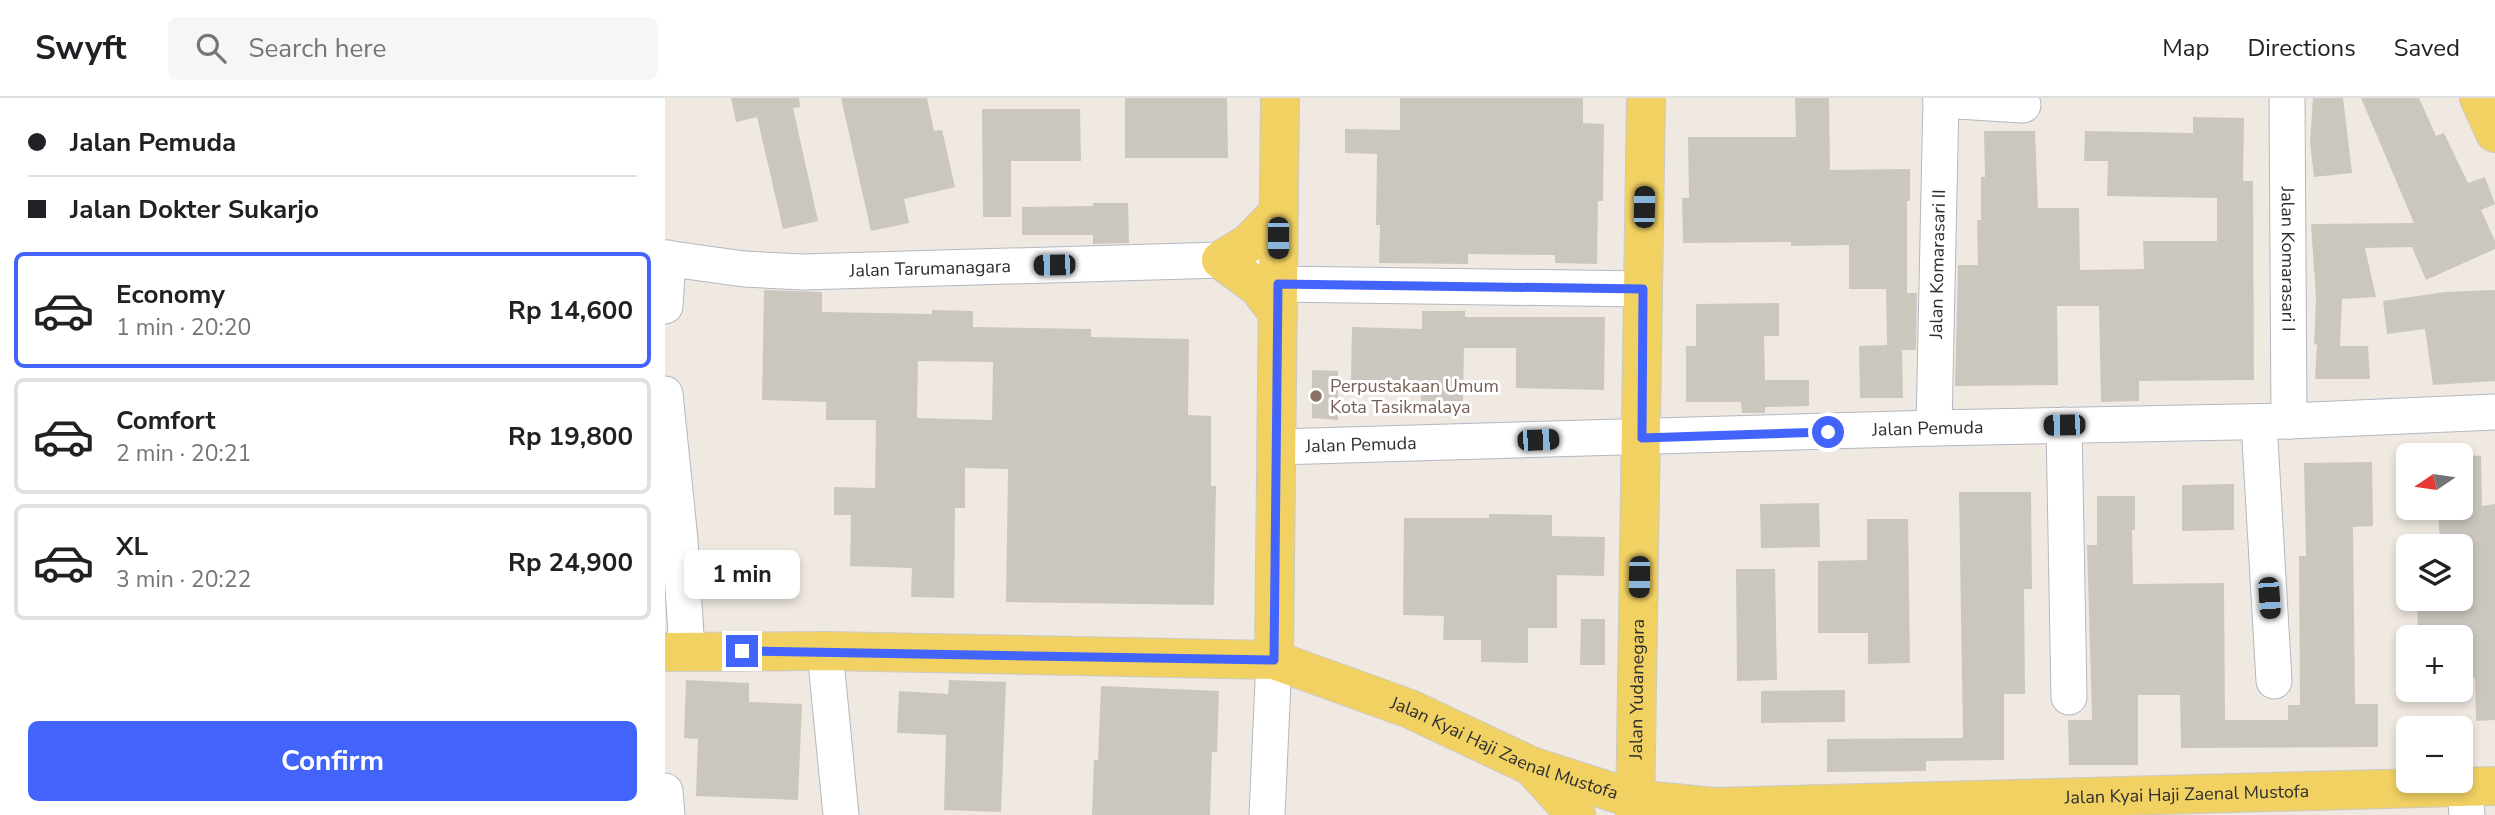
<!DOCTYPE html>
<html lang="en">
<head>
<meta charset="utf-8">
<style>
	body { margin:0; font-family:"Nunito Sans",sans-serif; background:#f6f6f6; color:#202124; height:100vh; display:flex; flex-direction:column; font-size:26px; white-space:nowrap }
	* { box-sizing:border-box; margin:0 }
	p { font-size:23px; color:#757577 }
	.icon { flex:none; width:38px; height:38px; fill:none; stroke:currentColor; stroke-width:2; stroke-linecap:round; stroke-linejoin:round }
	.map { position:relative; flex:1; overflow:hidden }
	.drawer { display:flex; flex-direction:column; background:#fff; width:665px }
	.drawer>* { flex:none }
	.guide { display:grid; align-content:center; height:154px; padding:0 28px; background:#fff }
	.needle { width:46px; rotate:257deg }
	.buttons { position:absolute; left:1731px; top:345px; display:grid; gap:14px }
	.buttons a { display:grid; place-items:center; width:77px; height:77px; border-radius:10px; background:#fff; box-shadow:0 4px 10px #0003; font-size:35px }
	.end { position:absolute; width:32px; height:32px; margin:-16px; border:9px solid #4264fb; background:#fff; box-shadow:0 0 0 4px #fff }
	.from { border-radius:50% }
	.bubble { position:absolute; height:49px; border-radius:10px; background:#fff; box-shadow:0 4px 10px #0003; font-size:23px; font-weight:700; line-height:49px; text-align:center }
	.car { position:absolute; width:21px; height:42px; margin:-21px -10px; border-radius:9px; box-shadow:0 0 5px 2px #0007; background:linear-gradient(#222 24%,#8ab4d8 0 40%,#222 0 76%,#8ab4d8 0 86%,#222 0) }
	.guide b { display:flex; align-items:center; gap:24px; height:66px; font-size:26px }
	.guide b+b { border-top:2px solid #e0e0e0 }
	.guide i { width:18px; height:18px; background:#202124 }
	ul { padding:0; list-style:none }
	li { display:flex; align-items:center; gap:21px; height:116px; margin:0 14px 10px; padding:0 14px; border:4px solid #e0e0e0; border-radius:10px }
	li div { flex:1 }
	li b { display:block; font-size:26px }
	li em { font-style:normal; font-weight:700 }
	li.current { border-color:#4264fb }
	li>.icon { width:63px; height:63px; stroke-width:1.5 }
	.button { display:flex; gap:14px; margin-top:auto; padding:14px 28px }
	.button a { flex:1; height:80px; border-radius:10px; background:#4264fb; color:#fff; font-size:28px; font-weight:700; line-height:80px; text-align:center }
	header { display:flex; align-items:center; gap:42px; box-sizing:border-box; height:98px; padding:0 35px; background:#fff; border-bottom:2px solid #e0e0e0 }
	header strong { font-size:33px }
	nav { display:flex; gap:38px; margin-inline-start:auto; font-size:24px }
	.search { width:490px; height:63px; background:#f6f6f6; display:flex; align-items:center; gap:18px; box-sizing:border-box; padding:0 24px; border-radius:10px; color:#757577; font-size:26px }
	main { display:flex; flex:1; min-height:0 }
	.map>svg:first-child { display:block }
</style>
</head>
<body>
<header>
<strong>Swyft</strong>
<div class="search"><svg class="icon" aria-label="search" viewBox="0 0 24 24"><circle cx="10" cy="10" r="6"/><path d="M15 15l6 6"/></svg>Search here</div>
<nav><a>Map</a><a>Directions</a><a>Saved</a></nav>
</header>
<main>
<section class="drawer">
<div class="guide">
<b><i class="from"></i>Jalan Pemuda</b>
<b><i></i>Jalan Dokter Sukarjo</b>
</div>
<ul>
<li class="current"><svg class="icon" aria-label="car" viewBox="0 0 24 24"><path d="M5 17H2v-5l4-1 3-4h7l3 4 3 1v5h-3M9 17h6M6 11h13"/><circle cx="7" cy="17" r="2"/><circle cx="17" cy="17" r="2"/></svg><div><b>Economy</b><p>1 min · 20:20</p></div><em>Rp 14,600</em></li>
<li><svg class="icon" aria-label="car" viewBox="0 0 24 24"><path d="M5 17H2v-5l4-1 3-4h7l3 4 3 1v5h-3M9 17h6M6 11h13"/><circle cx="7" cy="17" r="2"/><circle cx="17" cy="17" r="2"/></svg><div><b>Comfort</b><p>2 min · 20:21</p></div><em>Rp 19,800</em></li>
<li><svg class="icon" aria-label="car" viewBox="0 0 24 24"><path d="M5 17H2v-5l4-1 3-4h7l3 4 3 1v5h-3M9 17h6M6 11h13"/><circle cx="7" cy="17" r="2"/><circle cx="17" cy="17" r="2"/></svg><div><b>XL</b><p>3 min · 20:22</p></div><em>Rp 24,900</em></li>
</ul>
<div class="button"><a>Confirm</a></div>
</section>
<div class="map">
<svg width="1830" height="717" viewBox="0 0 1830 717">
	<rect width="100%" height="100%" fill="#efe9e1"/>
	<g fill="#cbc7bf" fill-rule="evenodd">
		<polygon points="66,0 134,0 135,9 128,10 153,123 118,131 92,19 71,24"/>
		<polygon points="176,0 262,0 269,33 277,32 290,89 239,101 244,125 206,133"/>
		<polygon points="460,0 562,0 563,60 460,60"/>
		<polygon points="735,0 918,0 918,25 939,26 938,103 933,103 932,166 890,165 890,157 803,156 803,166 714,165 715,127 711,127 712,56 680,55 680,31 735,32"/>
		<polygon points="1130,0 1164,0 1165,72 1245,71 1245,103 1242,103 1242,195 1252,195 1251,252 1237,252 1238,300 1195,300 1194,248 1222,247 1221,191 1184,191 1184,147 1126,148 1126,144 1018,145 1017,100 1024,100 1023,39 1131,39"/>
		<polygon points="1648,0 1678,0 1687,75 1649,79 1645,44"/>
		<polygon points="1696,0 1754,0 1771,38 1779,35 1803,85 1820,79 1830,106 1816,112 1830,143 1830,151 1761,182 1747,149 1700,150 1711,199 1677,201 1675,248 1703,248 1705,281 1650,281 1652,246 1649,247 1651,200 1646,126 1749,125"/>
		<polygon points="317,11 415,11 416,63 346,63 346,119 318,119"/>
		<polygon points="1528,19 1579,20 1578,83 1588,83 1589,282 1474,283 1474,303 1436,304 1434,208 1392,208 1393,287 1290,288 1293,167 1313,167 1312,122 1316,122 1316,79 1320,79 1319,33 1370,33 1373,110 1414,110 1415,172 1479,171 1478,143 1552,143 1552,100 1442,98 1443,63 1419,63 1420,33 1528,35"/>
		<polygon points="428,105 463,105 464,145 428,146 428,137 357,137 357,109 428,108"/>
		<path d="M99,192L157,194V214L267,216V212L308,213V229L426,231V239L524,241L523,317L546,318V388H551L549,507L341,504L343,371L300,370V410H290L289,500L246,499L247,470L185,468L186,417H169V389L210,390L211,322H161V304L97,302ZM253,263L328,264L327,322L252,320Z"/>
		<polygon points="1830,192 1830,283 1768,287 1760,231 1722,236 1718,203 1780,194"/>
		<polygon points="1114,205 1114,238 1099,238 1100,282 1144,282 1144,308 1100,309 1100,315 1077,315 1076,304 1021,304 1021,248 1031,248 1031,206"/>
		<polygon points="757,213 800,213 800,219 940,219 939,292 851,290 851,250 799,250 798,303 756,303 756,283 686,282 687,229 757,231"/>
		<polygon points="647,272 673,273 673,322 647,320"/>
		<polygon points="1796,357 1816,358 1817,408 1830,406 1830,622 1811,623 1810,580 1796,581 1796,539 1753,539 1752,500 1796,500 1796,448 1775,448 1773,410 1796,410"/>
		<polygon points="1707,364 1708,428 1688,429 1690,606 1713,606 1713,649 1516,650 1515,597 1473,597 1473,667 1404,667 1403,622 1427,622 1422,447 1432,447 1432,398 1470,398 1470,432 1467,432 1468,486 1559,485 1560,622 1623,622 1623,607 1635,607 1634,458 1641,458 1639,365"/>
		<polygon points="1569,386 1569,432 1517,433 1517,387"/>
		<polygon points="1294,394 1366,394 1367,491 1359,491 1360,596 1339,596 1339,662 1261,663 1261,673 1162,674 1162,641 1298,640"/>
		<polygon points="1154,405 1155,449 1096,450 1095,406"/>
		<polygon points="824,416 887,417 887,438 940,439 939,478 892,477 892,530 863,530 863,565 816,564 816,542 778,542 779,518 738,517 739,420 824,420"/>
		<polygon points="1202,421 1243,421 1245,565 1203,566 1203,535 1153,535 1153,463 1202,462"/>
		<polygon points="1071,471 1110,471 1112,582 1072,583"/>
		<polygon points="916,521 940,521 940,567 915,567"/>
		<polygon points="21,582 84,585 84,604 137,606 133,702 31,698 33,641 19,640"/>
		<polygon points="284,582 341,584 336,714 279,712 281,637 232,635 234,593 283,596"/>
		<polygon points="436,588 554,593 552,654 547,654 545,717 427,717 429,662 433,662"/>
		<polygon points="1180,592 1180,624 1096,625 1096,593"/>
	</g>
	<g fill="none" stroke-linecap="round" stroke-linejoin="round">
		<defs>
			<g id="minor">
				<path id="s1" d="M1622,0L1624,323"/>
				<polyline points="1276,2 1358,7"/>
				<path id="s2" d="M0,160L79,171L138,174L556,162L613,166"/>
				<polyline points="613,186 978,191"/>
				<polyline points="0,208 3,160"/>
				<polyline points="0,296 15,442 22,553"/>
				<polyline points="1594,324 1609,583"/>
				<polyline points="1399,327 1404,599"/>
				<path id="s3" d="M1269,330L1276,0"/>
				<path id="s4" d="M612,349L1269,330L1624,323L1830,314"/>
				<polyline points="160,553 176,717"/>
				<polyline points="1800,689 1802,717"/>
				<polyline points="0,693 2,717"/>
				<polyline points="602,717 609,562"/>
			</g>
			<g id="major">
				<polyline points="1814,0 1830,35"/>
				<polyline points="613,215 593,189 556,162 584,145 614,114"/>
				<path id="s5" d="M0,554L160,553L609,562L745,611L866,668L969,701L1049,709L1830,688"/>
				<polyline points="609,562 615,0"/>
				<polyline points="868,670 911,717"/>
				<path id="s6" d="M970,717L981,0"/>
			</g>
		</defs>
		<use href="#minor" stroke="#b4b7c1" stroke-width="37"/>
		<use href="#major" stroke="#c9c9c9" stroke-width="40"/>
		<use href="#minor" stroke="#fff" stroke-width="35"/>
		<use href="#major" stroke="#f2d163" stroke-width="38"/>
	</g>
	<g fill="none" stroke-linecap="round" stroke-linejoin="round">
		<polyline stroke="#4264fb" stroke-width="9" points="77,553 609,562 613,186 978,191 977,340 1163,334"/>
	</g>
	<circle fill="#8d6e63" stroke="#fff" stroke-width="2.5" cx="651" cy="298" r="7"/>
	<g text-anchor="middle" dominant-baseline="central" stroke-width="6" stroke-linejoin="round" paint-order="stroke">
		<g font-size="18" fill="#2e2e2e" stroke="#fff">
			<text stroke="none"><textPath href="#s1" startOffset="161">Jalan Komarasari I</textPath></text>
			<text stroke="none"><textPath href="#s3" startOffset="164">Jalan Komarasari II</textPath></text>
			<text stroke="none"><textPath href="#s2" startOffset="266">Jalan Tarumanagara</textPath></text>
			<text stroke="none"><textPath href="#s4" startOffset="651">Jalan Pemuda</textPath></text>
			<text stroke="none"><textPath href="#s4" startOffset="84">Jalan Pemuda</textPath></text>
			<text stroke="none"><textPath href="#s6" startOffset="126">Jalan Yudanegara</textPath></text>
			<text stroke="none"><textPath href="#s5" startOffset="856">Jalan Kyai Haji Zaenal Mustofa</textPath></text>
			<text stroke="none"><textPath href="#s5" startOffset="1549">Jalan Kyai Haji Zaenal Mustofa</textPath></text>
		</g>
		<g font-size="18" fill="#785e54" stroke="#fff" text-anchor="start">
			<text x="665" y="288">Perpustakaan Umum<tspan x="665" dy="21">Kota Tasikmalaya</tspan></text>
		</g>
	</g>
</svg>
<div class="buttons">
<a><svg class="needle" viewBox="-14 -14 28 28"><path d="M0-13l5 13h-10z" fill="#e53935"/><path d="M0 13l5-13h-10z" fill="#757577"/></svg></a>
<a><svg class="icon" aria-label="layers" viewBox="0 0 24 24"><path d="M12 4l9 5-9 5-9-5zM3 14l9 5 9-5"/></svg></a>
<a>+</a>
<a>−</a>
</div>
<i class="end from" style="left:1163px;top:334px"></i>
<i class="end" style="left:77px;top:553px"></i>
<div class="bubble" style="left:19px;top:452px;width:116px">1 min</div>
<i class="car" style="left:979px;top:109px;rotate:1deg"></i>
<i class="car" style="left:613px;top:140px;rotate:180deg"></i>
<i class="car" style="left:389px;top:167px;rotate:269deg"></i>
<i class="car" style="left:1399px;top:327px;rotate:269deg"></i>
<i class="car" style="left:873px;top:342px;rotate:88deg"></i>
<i class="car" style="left:974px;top:479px;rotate:181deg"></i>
<i class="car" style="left:1604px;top:500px;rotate:176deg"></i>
</div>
</main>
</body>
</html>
